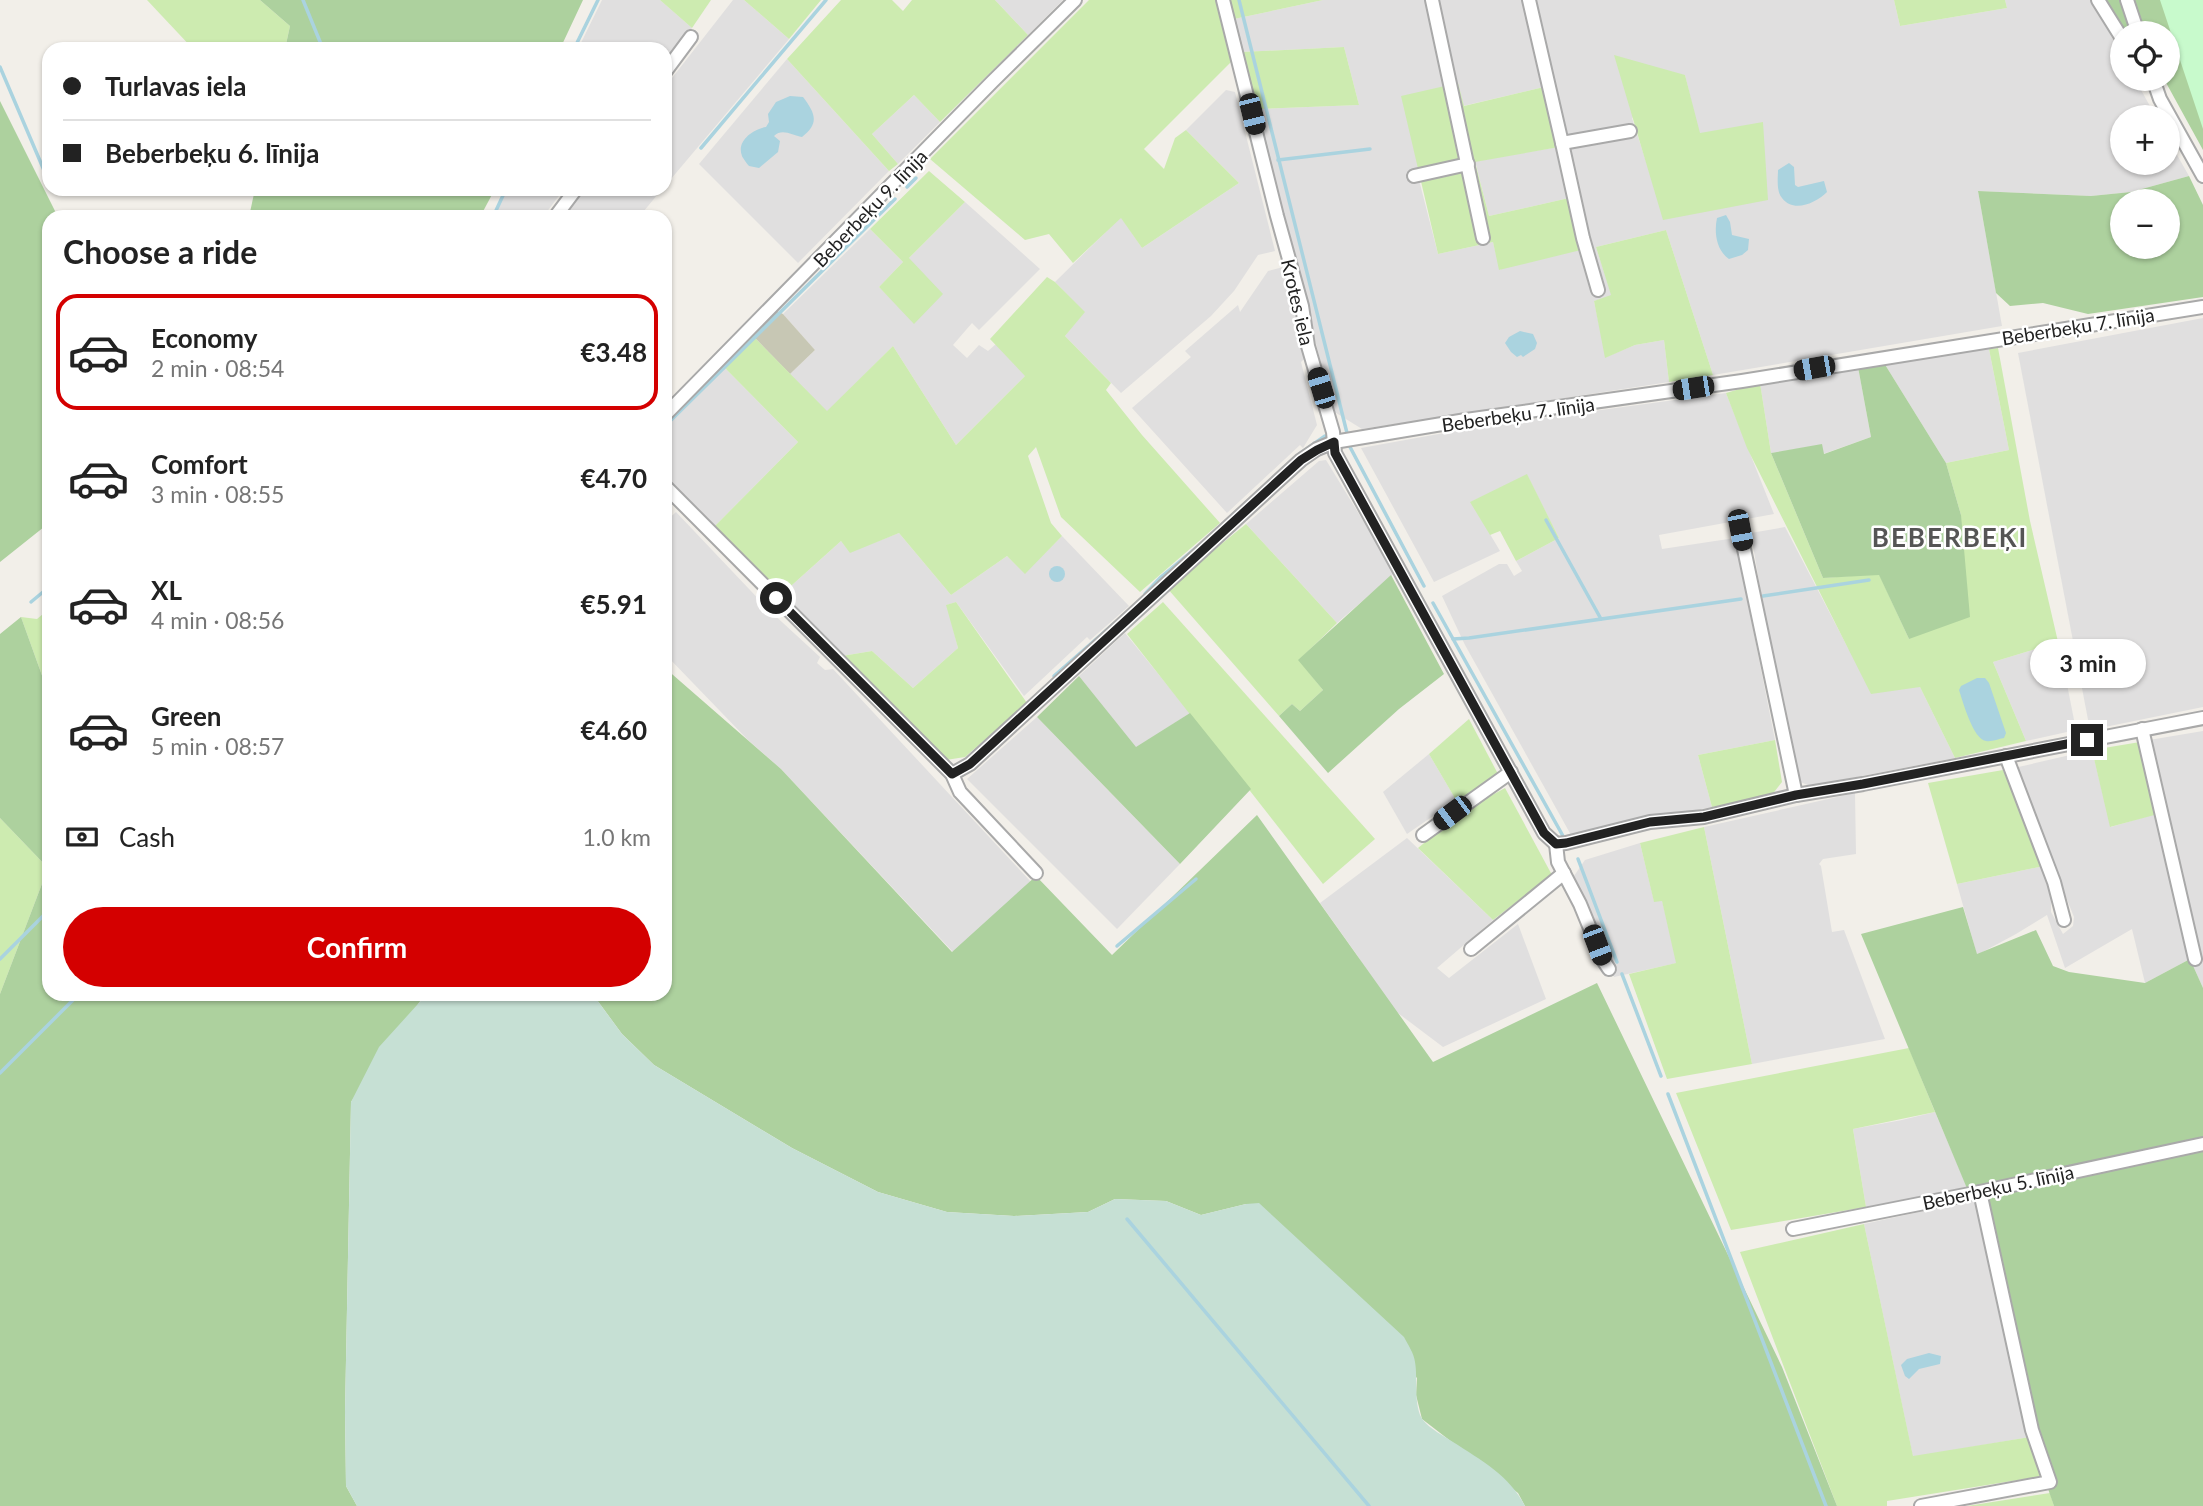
<!DOCTYPE html>
<html lang="en">
<head>
<meta charset="utf-8">
<style>
	body { margin:0; font-family:Lato,sans-serif; background:#f6f6f6; color:#222; height:100vh; display:flex; flex-direction:column; font-size:26px; white-space:nowrap }
	* { box-sizing:border-box; margin:0 }
	p { font-size:23px; color:#767676 }
	.icon { flex:none; width:38px; height:38px; fill:none; stroke:currentColor; stroke-width:2; stroke-linecap:round; stroke-linejoin:round }
	.map { position:relative; flex:1; overflow:hidden }
	.drawer { position:absolute; left:42px; top:210px; width:630px; height:791px; display:flex; flex-direction:column; background:#fff; border-radius:21px; box-shadow:0 2px 5px #0004 }
	.drawer>* { flex:none }
	.top-card { position:absolute; left:42px; top:42px; width:630px; height:154px; border-radius:21px; box-shadow:0 2px 5px #0004; display:grid; align-content:center; height:154px; padding:0 21px; background:#fff }
	.controls { position:absolute; left:2110px; top:21px; display:grid; gap:14px }
	.controls a { display:grid; place-items:center; width:70px; height:70px; border-radius:50%; background:#fff; box-shadow:0 2px 5px #0004; font-size:35px }
	.end { position:absolute; width:32px; height:32px; margin:-16px; border:9px solid #222; background:#fff; box-shadow:0 0 0 4px #fff }
	.from { border-radius:50% }
	.bubble { position:absolute; height:49px; border-radius:24px; background:#fff; box-shadow:0 2px 5px #0004; font-size:23px; font-weight:700; line-height:49px; text-align:center }
	.car { position:absolute; width:21px; height:42px; margin:-21px -10px; border-radius:9px; box-shadow:0 0 5px 2px #0007; background:linear-gradient(#222 24%,#8ab4d8 0 40%,#222 0 76%,#8ab4d8 0 86%,#222 0) }
	.top-card b { display:flex; align-items:center; gap:24px; height:66px; font-size:26px }
	.top-card b+b { border-top:2px solid #e0e0e0 }
	.top-card i { width:18px; height:18px; background:#222 }
	ul { padding:0; list-style:none }
	li { display:flex; align-items:center; gap:21px; height:116px; margin:0 14px 10px; padding:0 7px; border:4px solid transparent; border-radius:21px }
	li div { flex:1 }
	li b { display:block; font-size:26px }
	li em { font-style:normal; font-weight:700 }
	li.current { border-color:#d40000 }
	li>.icon { width:63px; height:63px; stroke-width:1.5 }
	h2 { padding:0 21px; font-size:32px; line-height:84px }
	.pay { display:flex; align-items:center; gap:18px; height:77px; padding:0 21px; font-size:26px }
	.pay p { margin-inline-start:auto }
	.primary-button { display:flex; gap:14px; margin-top:auto; padding:14px 21px }
	.primary-button a { flex:1; height:80px; border-radius:42px; background:#d40000; color:#fff; font-size:28px; font-weight:700; line-height:80px; text-align:center }
	.map>svg:first-child { display:block }
</style>
</head>
<body>
<div class="map">
<svg width="2203" height="1506" viewBox="0 0 2203 1506">
	<rect width="100%" height="100%" fill="#f2efe9"/>
	<g fill="#e0dfdf" fill-rule="evenodd">
		<polygon points="602,0 660,0 692,28 665,63 665,49 578,49"/>
		<polygon points="733,0 744,0 789,39 665,186 665,87"/>
		<polygon points="995,0 1063,0 1028,35"/>
		<path d="M1323,0H1894L1900,26L2007,8L2005,0H2091L2123,57V79H2135L2156,117H2123V163H2168V139L2189,176L2131,192L2091,196L1978,191L2002,326L1713,375L1666,230L1596,247L1612,296L1594,301L1606,357L1635,345L1664,340L1669,382L1362,429L1333,411L1257,109L1359,105L1344,47L1242,52L1234,19ZM1685,75L1699,133L1652,180L1632,118ZM1458,83L1463,106L1544,87L1558,147L1475,161L1489,216L1569,198L1500,270L1493,242L1438,254L1420,184L1418,169Z"/>
		<polygon points="787,59 889,171 798,263 699,164"/>
		<polygon points="1226,90 1235,92 1275,251 1258,255 1234,291 1211,316 1121,393 1065,336 1084,312 1055,282 1121,217 1142,248 1239,183 1186,130"/>
		<polygon points="914,95 940,122 898,164 872,134"/>
		<polygon points="507,189 564,189 543,217 493,217"/>
		<polygon points="585,189 662,189 639,217 563,217"/>
		<polygon points="965,202 1040,269 979,330 972,323 953,345 967,358 979,345 988,351 996,344 1026,375 956,445 893,346 827,412 790,374 815,350 783,314 870,229 903,262 879,287 915,323 909,258"/>
		<polygon points="1287,266 1306,357 1301,362 1317,425 1303,448 1300,445 1227,513 1132,408 1191,357 1185,351 1238,305 1240,312 1268,271"/>
		<polygon points="2203,318 2203,707 2090,730 2018,353"/>
		<polygon points="1989,349 2009,450 1946,463 1884,363"/>
		<polygon points="722,365 798,442 712,529 665,482 665,422"/>
		<polygon points="1858,367 1871,437 1823,454 1821,445 1771,453 1760,383"/>
		<polygon points="1726,393 1774,514 1659,535 1662,549 1735,538 1775,740 1698,755 1712,807 1571,835 1465,645 1442,596 1499,564 1507,564 1514,576 1522,571 1516,561 1559,538 1527,475 1471,502 1500,551 1434,582 1361,448 1483,426"/>
		<polygon points="1326,460 1373,537 1383,547 1397,571 1337,623 1246,524 1319,461"/>
		<polygon points="676,512 770,611 820,657 817,663 825,670 833,669 1031,882 953,952 781,769 748,740 665,654 665,522"/>
		<polygon points="1785,527 1848,648 1920,687 1955,758 1810,786 1798,781 1762,600 1751,533"/>
		<polygon points="899,533 951,595 1007,556 1025,573 1062,536 1129,606 1090,640 1087,637 1024,696 956,602 947,605 958,648 913,688 872,651 842,656 782,594 841,541 850,552"/>
		<polygon points="1125,633 1190,713 1136,748 1079,676"/>
		<polygon points="2042,647 2062,659 2076,730 2026,741 1993,662"/>
		<polygon points="1037,717 1180,864 1117,929 967,779"/>
		<polygon points="2203,731 2203,988 2190,959 2145,983 2132,929 2065,968 2047,915 2016,934 1977,955 1957,884 2044,866 2051,882 2051,912 2063,934 2073,926 2074,917 2014,768 2092,750 2111,827 2165,811 2149,740"/>
		<polygon points="1429,754 1456,800 1407,834 1383,792"/>
		<polygon points="1855,793 1856,854 1823,859 1819,864 1821,866 1832,932 1844,930 1885,1039 1752,1064 1704,827"/>
		<polygon points="1407,838 1493,920 1437,968 1449,978 1518,924 1546,999 1443,1047 1390,1007 1357,955 1320,903"/>
		<polygon points="1640,843 1654,901 1662,900 1677,963 1614,977 1574,876 1585,860"/>
		<polygon points="1935,1112 1967,1187 1866,1207 1853,1129 1902,1120"/>
		<polygon points="1975,1200 1986,1232 2030,1437 1913,1457 1864,1224"/>
	</g>
	<polygon fill="#c7c7b4" points="777,311 783,314 815,350 790,374 752,335"/>
	<g fill="#cdebb0">
		<polygon points="147,0 260,0 290,26 285,49 193,49"/>
		<polygon points="660,0 711,0 692,28"/>
		<polygon points="744,0 821,0 789,39"/>
		<polygon points="841,0 892,0 903,11 912,0 995,0 1028,35 940,122 914,95 872,134 898,164 889,171 787,59"/>
		<polygon points="1089,0 1217,0 1233,60 1144,149 1164,169 1175,138 1186,130 1239,183 1142,248 1121,218 1073,263 1049,234 1025,240 930,159"/>
		<polygon points="1228,0 1323,0 1234,19"/>
		<polygon points="1894,0 2005,0 2007,8 1900,26"/>
		<polygon points="1344,47 1359,105 1257,109 1242,52"/>
		<polygon points="1614,55 1685,75 1700,133 1763,122 1768,200 1663,220"/>
		<polygon points="1458,83 1464,106 1544,87 1559,147 1475,162 1489,216 1569,198 1581,250 1499,270 1493,242 1438,254 1401,96"/>
		<polygon points="929,171 965,202 909,258 943,294 914,324 879,287 903,262 870,229"/>
		<polygon points="1666,230 1713,375 1669,382 1664,340 1635,345 1605,358 1594,301 1611,295 1596,247"/>
		<polygon points="1047,277 1055,282 1085,312 1065,336 1111,383 1106,390 1142,435 1220,523 1140,592 1061,517 1036,447 1028,456 1051,523 1062,536 1025,574 1007,556 951,595 899,533 850,553 841,541 782,594 778,593 712,529 798,442 722,365 752,335 827,411 893,346 956,445 1025,376 990,339"/>
		<polygon points="1998,348 2030,521 2062,659 2042,647 1993,662 2026,741 1955,758 1920,687 1871,694 1747,448 1726,393 1760,383 1771,453 1823,578 1879,574 1909,639 1961,515 1946,463 2009,450 1989,349"/>
		<polygon points="1527,474 1559,538 1516,561 1500,531 1490,535 1470,502"/>
		<polygon points="1246,524 1337,623 1299,660 1323,690 1300,711 1292,704 1279,716 1167,588"/>
		<polygon points="956,602 1027,703 965,757 946,760 842,656 872,651 913,688 958,648 946,605"/>
		<polygon points="1163,602 1375,839 1323,884 1127,634"/>
		<polygon points="49,609 49,695 21,617 37,619"/>
		<polygon points="1469,719 1498,774 1459,803 1456,800 1429,754"/>
		<polygon points="1775,740 1782,782 1771,796 1712,807 1698,755"/>
		<polygon points="2140,742 2158,814 2110,827 2092,750"/>
		<polygon points="2003,770 2044,866 1957,884 1928,783"/>
		<polygon points="1505,788 1552,875 1493,920 1418,848 1463,811"/>
		<polygon points="0,818 48,868 0,994"/>
		<polygon points="1704,827 1752,1064 1667,1079 1629,974 1676,963 1662,901 1654,902 1640,843"/>
		<polygon points="1909,1048 1935,1112 1853,1129 1866,1207 1731,1230 1676,1093"/>
		<polygon points="1864,1224 1913,1456 2030,1437 2044,1476 1887,1501 1887,1506 1837,1506 1740,1252"/>
		<polygon points="2050,1493 2054,1506 1967,1506"/>
	</g>
	<g fill="#add19e" fill-rule="evenodd">
		<polygon points="260,0 583,0 560,49 285,49 290,26"/>
		<polygon points="2098,0 2203,0 2203,150 2164,79 2168,79 2168,33 2123,33"/>
		<polygon points="0,101 58,217 49,217 49,523 0,562"/>
		<path d="M2189,176L2203,205V297L2088,314L2043,303L2010,306L1996,293L1978,191L2091,196L2131,192ZM2123,201H2168V247H2123Z"/>
		<polygon points="255,189 495,189 480,217 249,217"/>
		<polygon points="1884,363 1946,463 1961,515 1970,617 1909,639 1879,575 1823,578 1771,453 1822,444 1824,454 1871,437 1858,367"/>
		<polygon points="1391,575 1444,674 1399,709 1328,773 1279,716 1292,704 1300,711 1323,690 1298,660"/>
		<polygon points="21,617 49,695 49,994 427,994 423,997 351,1102 345,1412 346,1486 357,1506 0,1506 0,994 48,868 0,818 0,634"/>
		<polygon points="665,668 781,769 952,952 1036,876 1112,955 1257,815 1433,1062 1597,983 1782,1367 1837,1506 1525,1506 1518,1493 1422,1419 1416,1395 1417,1378 1246,1204 1201,1215 1166,1201 1115,1199 1088,1212 1014,1216 947,1212 878,1192 792,1148 654,1065 622,1034 597,1000 590,994 665,994"/>
		<polygon points="1079,676 1136,747 1190,713 1251,789 1180,864 1037,717"/>
		<polygon points="1963,907 1977,954 2036,930 2053,966 2069,972 2145,983 2190,959 2203,988 2203,1506 2054,1506 2030,1437 1986,1232 1975,1201 1971,1198 1861,934"/>
	</g>
	<path fill="#c6e0d4" d="M427,994H590L597,1000L622,1034L654,1065L792,1148L878,1192L947,1212L1014,1216L1088,1212L1115,1199L1166,1201L1201,1215L1246,1204L1259,1203L1404,1337C1408,1345 1414,1353 1415,1362C1418,1378 1413,1406 1423,1420C1430,1429 1444,1436 1453,1442C1481,1460 1510,1476 1525,1506H357L346,1486L345,1412L351,1102L379,1047Z"/>
	<polygon fill="#c8facc" points="2160,0 2203,0 2203,129"/>
	<g fill="#aad3df">
		<path d="M790,96L803,97C815,113 820,123 802,137C792,135 782,128 774,136L780,141L778,152L759,168L749,166C748,165 742,157 742,156C736,141 753,129 766,127L769,122L768,114L776,102Z"/>
		<path d="M1789,163L1794,167L1795,185L1798,187L1824,181L1827,192C1817,202 1794,214 1782,198C1776,191 1778,178 1778,170Z"/>
		<path d="M1726,215L1730,222L1732,235L1749,239L1748,250L1742,255L1729,259C1716,250 1714,232 1717,218Z"/>
		<polygon points="1520,331 1533,334 1537,343 1535,349 1523,357 1521,355 1517,357 1511,352 1505,343 1509,337"/>
		<circle cx="1057" cy="574" r="8"/>
		<path d="M1977,678H1985L1989,683L2006,733L2004,738C1998,739 1992,742 1986,741C1973,739 1963,702 1959,690L1961,686Z"/>
		<polygon points="1929,1353 1941,1356 1940,1364 1919,1369 1909,1379 1905,1376 1901,1365 1907,1359"/>
	</g>
	<g fill="none" stroke-linecap="round" stroke-linejoin="round">
		<g stroke="#aad3df" stroke-width="3.5">
			<polyline points="303,0 323,49"/>
			<polyline points="1239,0 1347,433"/>
			<polyline points="574,49 598,0"/>
			<polyline points="0,67 49,182"/>
			<polyline points="701,148 826,0"/>
			<polyline points="1278,160 1370,149"/>
			<polyline points="907,187 916,178"/>
			<polyline points="493,217 506,189"/>
			<polyline points="665,426 895,199"/>
			<polyline points="1350,447 1424,586"/>
			<polyline points="1298,455 1325,436"/>
			<polyline points="1546,520 1601,619"/>
			<polyline points="1145,594 1161,577 1196,548"/>
			<polyline points="1763,596 1869,580"/>
			<polyline points="31,602 49,587"/>
			<polyline points="1433,603 1563,836"/>
			<polyline points="1453,639 1469,638 1741,599"/>
			<polyline points="1054,676 1125,614"/>
			<polyline points="1578,859 1617,962"/>
			<polyline points="1117,946 1196,879"/>
			<polyline points="0,959 49,910"/>
			<polyline points="1622,974 1661,1076"/>
			<polyline points="0,1073 79,994"/>
			<polyline points="1668,1094 1826,1506"/>
			<polyline points="1127,1219 1369,1506"/>
		</g>
		<defs>
			<g id="minor">
				<polyline points="1223,0 1277,216 1302,306 1308,346 1333,432 1335,453 1544,833 1556,844"/>
				<polyline points="1432,0 1483,238"/>
				<polyline points="1529,0 1562,143 1630,131"/>
				<polyline points="2098,0 2123,40"/>
				<polyline points="2127,0 2138,33"/>
				<polyline points="665,72 691,37"/>
				<polyline points="2153,79 2160,99 2203,176"/>
				<polyline points="1562,143 1583,238 1598,290"/>
				<polyline points="1414,176 1468,164"/>
				<polyline points="555,217 576,189"/>
				<polyline points="665,415 992,82 1075,0"/>
				<polyline points="665,486 952,774 960,792 1036,873"/>
				<polyline points="1740,530 1796,795"/>
				<polyline points="2142,729 2195,959"/>
				<polyline points="2006,756 2054,882 2064,920"/>
				<polyline points="952,774 970,764 1301,460 1317,449 1334,442 1466,420 1742,381 2203,307"/>
				<polyline points="1423,835 1511,772"/>
				<polyline points="1556,844 1566,843 1650,822 1704,817 1796,795 1863,784 2203,718"/>
				<polyline points="1556,844 1558,862 1580,904 1603,960 1609,969"/>
				<polyline points="1471,949 1564,873"/>
				<polyline points="1793,1229 1980,1192 2203,1144"/>
				<polyline points="1921,1506 2050,1482 2032,1430 1980,1192"/>
			</g>
		</defs>
		<use href="#minor" stroke="#a9a9a9" stroke-width="16"/>
		<use href="#minor" stroke="#fff" stroke-width="12"/>
	</g>
	<g fill="none" stroke-linecap="round" stroke-linejoin="round">
		<polyline stroke="#222" stroke-width="9" points="776,598 952,774 970,764 1301,460 1317,450 1334,442 1335,453 1544,833 1556,844 1566,843 1650,822 1704,817 1796,795 1863,784 2087,740"/>
	</g>
	<g text-anchor="middle" dominant-baseline="central" stroke-width="5" stroke-linejoin="round" paint-order="stroke">
		<g font-size="19" fill="#222" stroke="#fff">
			<text transform="translate(870 208) rotate(-46)">Beberbeķu 9. līnija</text>
			<text transform="translate(1298 302) rotate(77)">Krotes iela</text>
			<text transform="translate(2078 326) rotate(-9)">Beberbeķu 7. līnija</text>
			<text transform="translate(1518 414) rotate(-8)">Beberbeķu 7. līnija</text>
			<text transform="translate(1998 1187) rotate(-12)">Beberbeķu 5. līnija</text>
		</g>
		<g font-size="26" font-weight="bold" letter-spacing="2" fill="#555" stroke="#fff">
			<text x="1950" y="537">BEBERBEĶI</text>
		</g>
	</g>
</svg>
<div class="controls">
<a><svg class="icon" aria-label="locate" viewBox="0 0 24 24"><circle cx="12" cy="12" r="6"/><path d="M12 2v4M12 18v4M2 12h4M18 12h4"/></svg></a>
<a>+</a>
<a>−</a>
</div>
<i class="end from" style="left:776px;top:598px"></i>
<i class="end" style="left:2087px;top:740px"></i>
<div class="bubble" style="left:2030px;top:639px;width:116px">3 min</div>
<i class="car" style="left:1252px;top:114px;rotate:166deg"></i>
<i class="car" style="left:1814px;top:368px;rotate:260deg"></i>
<i class="car" style="left:1321px;top:388px;rotate:343deg"></i>
<i class="car" style="left:1693px;top:388px;rotate:261deg"></i>
<i class="car" style="left:1740px;top:530px;rotate:169deg"></i>
<i class="car" style="left:1452px;top:813px;rotate:233deg"></i>
<i class="car" style="left:1597px;top:945px;rotate:159deg"></i>
<div class="top-card">
<b><i class="from"></i>Turlavas iela</b>
<b><i></i>Beberbeķu 6. līnija</b>
</div>
<section class="drawer">
<h2>Choose a ride</h2>
<ul>
<li class="current"><svg class="icon" aria-label="car" viewBox="0 0 24 24"><path d="M5 17H2v-5l4-1 3-4h7l3 4 3 1v5h-3M9 17h6M6 11h13"/><circle cx="7" cy="17" r="2"/><circle cx="17" cy="17" r="2"/></svg><div><b>Economy</b><p>2 min · 08:54</p></div><em>€3.48</em></li>
<li><svg class="icon" aria-label="car" viewBox="0 0 24 24"><path d="M5 17H2v-5l4-1 3-4h7l3 4 3 1v5h-3M9 17h6M6 11h13"/><circle cx="7" cy="17" r="2"/><circle cx="17" cy="17" r="2"/></svg><div><b>Comfort</b><p>3 min · 08:55</p></div><em>€4.70</em></li>
<li><svg class="icon" aria-label="car" viewBox="0 0 24 24"><path d="M5 17H2v-5l4-1 3-4h7l3 4 3 1v5h-3M9 17h6M6 11h13"/><circle cx="7" cy="17" r="2"/><circle cx="17" cy="17" r="2"/></svg><div><b>XL</b><p>4 min · 08:56</p></div><em>€5.91</em></li>
<li><svg class="icon" aria-label="car" viewBox="0 0 24 24"><path d="M5 17H2v-5l4-1 3-4h7l3 4 3 1v5h-3M9 17h6M6 11h13"/><circle cx="7" cy="17" r="2"/><circle cx="17" cy="17" r="2"/></svg><div><b>Green</b><p>5 min · 08:57</p></div><em>€4.60</em></li>
</ul>
<div class="pay"><svg class="icon" aria-label="cash" viewBox="0 0 24 24"><path d="M3 7h18v10H3z"/><circle cx="12" cy="12" r="2"/></svg>Cash<p>1.0 km</p></div>
<div class="primary-button"><a>Confirm</a></div>
</section>
</div>
</body>
</html>
